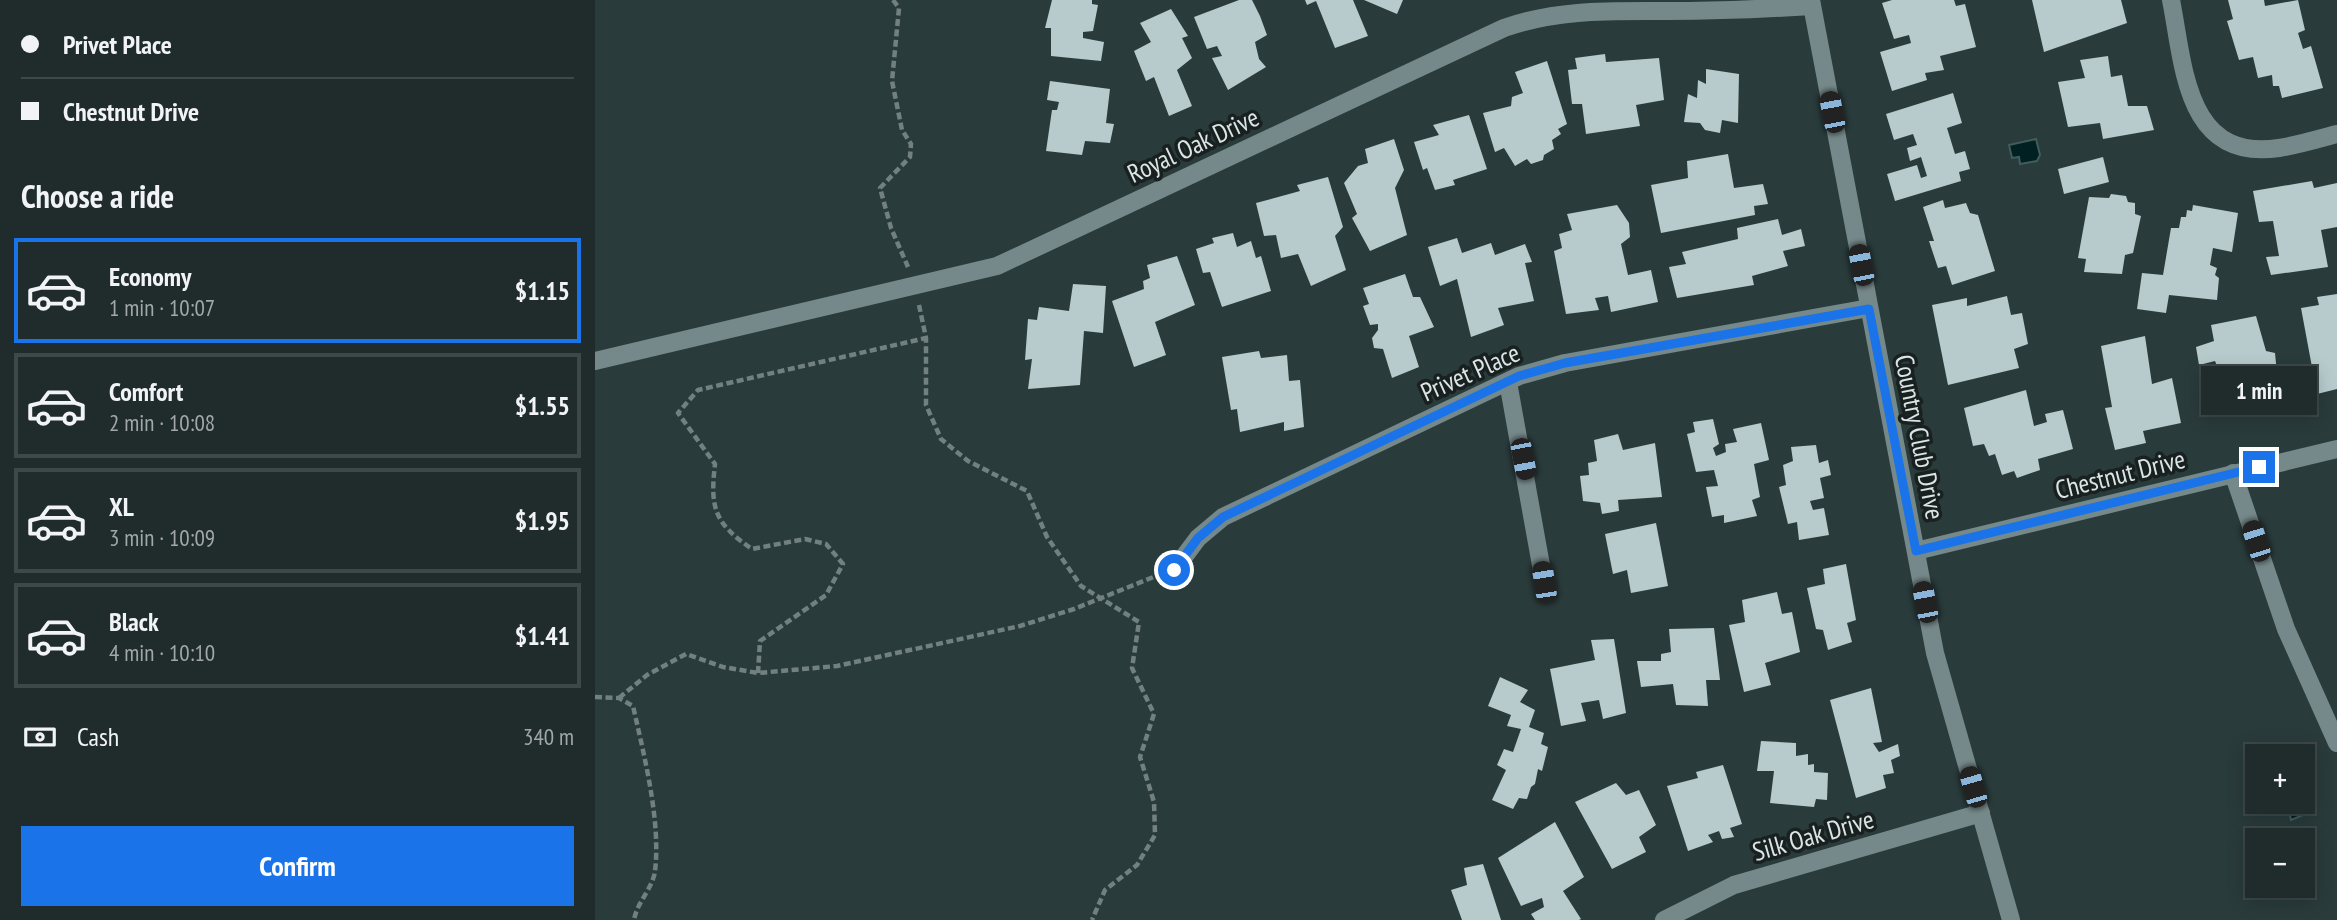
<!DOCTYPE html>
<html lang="en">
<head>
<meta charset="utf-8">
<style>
	body { margin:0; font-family:"PT Sans Narrow",sans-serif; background:#283434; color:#f1f3f6; height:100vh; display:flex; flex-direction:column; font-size:26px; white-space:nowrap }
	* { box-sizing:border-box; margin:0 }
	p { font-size:23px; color:#a2a7a9 }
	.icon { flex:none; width:38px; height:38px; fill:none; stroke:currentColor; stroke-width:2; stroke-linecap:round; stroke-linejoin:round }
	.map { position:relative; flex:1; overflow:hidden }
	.drawer { display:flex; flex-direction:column; background:#202c2c; width:595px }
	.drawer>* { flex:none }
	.hud { display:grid; align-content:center; height:154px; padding:0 21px; background:#202c2c }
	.tools { position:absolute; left:1650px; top:744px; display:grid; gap:14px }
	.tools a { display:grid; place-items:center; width:70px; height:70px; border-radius:0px; background:#202c2c; box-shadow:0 4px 18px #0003,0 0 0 2px #3d4848; font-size:35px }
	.end { position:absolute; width:32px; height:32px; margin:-16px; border:9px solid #1a73e8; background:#fff; box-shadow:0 0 0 4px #fff }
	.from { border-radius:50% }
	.bubble { position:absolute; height:49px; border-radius:0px; background:#202c2c; box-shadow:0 4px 18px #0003,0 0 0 2px #3d4848; font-size:23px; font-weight:700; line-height:49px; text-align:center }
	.car { position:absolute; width:21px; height:42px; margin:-21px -10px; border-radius:9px; box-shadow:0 0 5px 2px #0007; background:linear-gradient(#222 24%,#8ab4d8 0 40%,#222 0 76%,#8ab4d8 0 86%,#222 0) }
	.hud b { display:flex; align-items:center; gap:24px; height:66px; font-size:26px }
	.hud b+b { border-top:2px solid #3d4848 }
	.hud i { width:18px; height:18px; background:#f1f3f6 }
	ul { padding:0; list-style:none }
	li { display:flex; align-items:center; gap:21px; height:105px; margin:0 14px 10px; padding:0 7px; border:4px solid #3d4848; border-radius:0px }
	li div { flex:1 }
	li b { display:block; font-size:26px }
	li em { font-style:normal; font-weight:700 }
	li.selected { border-color:#1a73e8 }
	li>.icon { width:63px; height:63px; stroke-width:1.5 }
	h2 { padding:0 21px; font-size:32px; line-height:84px }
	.pay { display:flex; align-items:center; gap:18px; height:77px; padding:0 21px; font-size:26px }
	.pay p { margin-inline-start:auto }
	.cta { display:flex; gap:14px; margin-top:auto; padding:14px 21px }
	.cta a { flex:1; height:80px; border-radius:0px; background:#1a73e8; color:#fff; font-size:28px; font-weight:700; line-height:80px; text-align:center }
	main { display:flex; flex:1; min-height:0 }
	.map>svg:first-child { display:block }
</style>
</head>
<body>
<main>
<section class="drawer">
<div class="hud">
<b><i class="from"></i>Privet Place</b>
<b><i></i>Chestnut Drive</b>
</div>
<h2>Choose a ride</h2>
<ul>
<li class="selected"><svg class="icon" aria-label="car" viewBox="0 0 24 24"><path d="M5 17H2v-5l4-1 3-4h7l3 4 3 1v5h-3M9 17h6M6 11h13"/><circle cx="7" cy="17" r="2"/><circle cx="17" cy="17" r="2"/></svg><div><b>Economy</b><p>1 min · 10:07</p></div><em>$1.15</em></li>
<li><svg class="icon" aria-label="car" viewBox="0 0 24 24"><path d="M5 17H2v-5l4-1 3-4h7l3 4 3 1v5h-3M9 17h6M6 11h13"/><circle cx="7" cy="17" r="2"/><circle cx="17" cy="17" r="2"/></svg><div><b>Comfort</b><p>2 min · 10:08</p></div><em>$1.55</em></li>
<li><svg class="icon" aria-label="car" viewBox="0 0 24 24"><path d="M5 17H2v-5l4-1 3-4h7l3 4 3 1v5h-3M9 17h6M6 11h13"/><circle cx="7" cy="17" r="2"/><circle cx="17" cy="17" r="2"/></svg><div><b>XL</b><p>3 min · 10:09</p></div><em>$1.95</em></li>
<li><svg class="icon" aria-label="car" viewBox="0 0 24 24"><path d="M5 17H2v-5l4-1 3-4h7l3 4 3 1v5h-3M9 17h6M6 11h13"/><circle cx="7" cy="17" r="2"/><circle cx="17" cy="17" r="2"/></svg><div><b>Black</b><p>4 min · 10:10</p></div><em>$1.41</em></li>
</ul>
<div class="pay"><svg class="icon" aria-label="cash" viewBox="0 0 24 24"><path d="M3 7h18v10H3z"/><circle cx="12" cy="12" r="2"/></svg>Cash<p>340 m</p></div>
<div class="cta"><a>Confirm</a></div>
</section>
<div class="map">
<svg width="1742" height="920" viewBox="0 0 1742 920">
	<rect width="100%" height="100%" fill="#2a3b3b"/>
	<g fill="#002022" stroke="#425b5d" stroke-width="2">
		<polygon points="1441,139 1445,155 1442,161 1425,164 1424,157 1417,158 1414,145"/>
		<polygon points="1715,788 1720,810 1696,820 1692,802 1708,802 1708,790"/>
	</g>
	<g fill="#b7cbcc">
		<polygon points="457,0 497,0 497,4 503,5 498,31 488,32 488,38 509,42 506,61 456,56 456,28 450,28"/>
		<polygon points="644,0 657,0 665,16 672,35 660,42 664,59 671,67 633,90 617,58 627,56 622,46 612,49 599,17"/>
		<polygon points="710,0 758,0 773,36 740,48 721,1 712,5"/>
		<polygon points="769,0 808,0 802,14"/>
		<polygon points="1297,0 1359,0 1361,6 1370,4 1381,47 1345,56 1349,70 1330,73 1332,80 1297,91 1285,52 1316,43 1314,35 1299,39 1287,3"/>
		<polygon points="1437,0 1526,0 1532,23 1449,52"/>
		<polygon points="1633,0 1669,0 1670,6 1703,0 1710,30 1703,33 1708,49 1716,46 1728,88 1687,98 1684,86 1678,86 1677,75 1663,78 1658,57 1644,60 1632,21 1638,19"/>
		<polygon points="576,9 593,36 587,38 597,58 582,70 597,106 574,116 559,77 551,81 539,51 556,42 545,23"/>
		<polygon points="1010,54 1011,62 1064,58 1069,100 1041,105 1045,126 991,134 987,104 977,104 973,70 982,69 980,58"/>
		<polygon points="1513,56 1516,77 1527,75 1533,106 1552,106 1559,130 1508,139 1505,123 1473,127 1463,82 1490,78 1485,60"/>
		<polygon points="952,61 972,124 963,129 966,134 957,140 959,149 949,155 948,160 936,164 932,159 920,166 909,148 900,152 888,113 916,106 917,97 928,93 920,72"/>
		<polygon points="1111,69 1144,74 1143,123 1127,120 1125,133 1110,130 1105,123 1089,122 1093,94 1102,98 1103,80 1111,84"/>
		<polygon points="455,81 515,89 511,123 519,124 515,143 490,141 487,155 451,151 457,110 462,110 464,102 452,100"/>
		<polygon points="1358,93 1367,123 1352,128 1360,154 1370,151 1375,169 1364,172 1366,181 1300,201 1292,174 1322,165 1326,178 1332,176 1326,157 1315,161 1312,148 1322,145 1318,134 1299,140 1291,114"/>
		<polygon points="874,115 892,169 858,180 860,185 840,190 832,168 828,170 819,142 844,135 838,125"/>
		<polygon points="799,139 809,170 800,188 812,235 775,251 757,218 762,214 749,183 763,166 773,163 770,149"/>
		<polygon points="1133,154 1139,188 1168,184 1173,204 1159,206 1160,215 1066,233 1056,185 1093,178 1092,161"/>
		<polygon points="1508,157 1514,182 1469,194 1463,169"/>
		<polygon points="733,177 748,227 740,236 751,270 716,286 703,254 686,258 681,235 669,236 661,203 705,191 702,185"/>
		<polygon points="1717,181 1719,188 1742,183 1742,227 1726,230 1733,267 1676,275 1671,257 1684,256 1678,221 1664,222 1658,191"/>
		<polygon points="1516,194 1531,196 1533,202 1540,203 1540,214 1546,216 1538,253 1530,255 1527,274 1489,272 1491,259 1483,258 1494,197 1514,198"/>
		<polygon points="1348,200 1350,208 1371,203 1375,213 1383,215 1400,271 1357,285 1351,266 1343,268 1334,241 1339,241 1328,207"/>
		<polygon points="1022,205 1034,223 1035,237 1026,244 1033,275 1056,270 1063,302 1016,312 1013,296 1000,298 1004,310 971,314 959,251 967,248 964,234 977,230 972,214"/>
		<polygon points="1598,205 1643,213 1637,252 1618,248 1615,265 1622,268 1620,275 1624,278 1622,300 1574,295 1571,313 1542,309 1547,273 1568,275 1576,228 1584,228 1586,217 1591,217 1592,210 1597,211"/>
		<polygon points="1183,219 1187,235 1206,229 1210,246 1188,251 1193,266 1157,276 1159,285 1082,298 1074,267 1091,264 1087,252 1143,239 1142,228"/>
		<polygon points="638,233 642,247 656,241 661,258 666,256 676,291 627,307 615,272 608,273 601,249 619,243 617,238"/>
		<polygon points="862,238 867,253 896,243 900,255 930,244 937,262 930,263 939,301 903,308 909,325 876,337 862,279 845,286 833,247"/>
		<polygon points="582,256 600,305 560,322 571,355 539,367 517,301 549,289 548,281 555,278 552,265"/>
		<polygon points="810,274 818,297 825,297 839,327 814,336 824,367 797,378 788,349 779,348 777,338 783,330 783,324 775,325 768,306 774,304 768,288"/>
		<polygon points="478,284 511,286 508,333 489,331 485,385 433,389 437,359 430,360 433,319 442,320 444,307 474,311"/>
		<polygon points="1742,294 1742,389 1722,394 1706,308 1724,305 1722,297"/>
		<polygon points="1412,296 1416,315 1427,313 1433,344 1419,349 1424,368 1353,385 1337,305 1372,298 1372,306"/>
		<polygon points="1661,316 1671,351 1680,353 1684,394 1613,413 1608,384 1634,379 1630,365 1622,366 1620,361 1604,365 1601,347 1619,341 1616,325"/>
		<polygon points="1550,336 1557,384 1577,378 1586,423 1548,431 1551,443 1520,450 1510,408 1517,407 1506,346"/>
		<polygon points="664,351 666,358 692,355 694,381 705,380 709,427 689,431 689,422 645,432 642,409 636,410 627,357"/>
		<polygon points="1431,390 1439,426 1452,422 1450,414 1468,410 1478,449 1443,459 1445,470 1422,478 1419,471 1407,475 1400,454 1394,456 1389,444 1378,446 1369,408"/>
		<polygon points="1118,419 1124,444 1118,448 1121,456 1131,452 1130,444 1142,442 1138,429 1166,423 1174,460 1159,464 1165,497 1157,500 1162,516 1129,523 1129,515 1117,517 1111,487 1123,486 1119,470 1101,472 1092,434 1100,432 1098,422"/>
		<polygon points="1023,434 1028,450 1060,443 1067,497 1023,500 1024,511 1007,514 1005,503 988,501 985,476 994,475 993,463 1002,461 999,440"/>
		<polygon points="1221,445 1224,463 1233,460 1236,475 1225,478 1229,498 1215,501 1218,510 1229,508 1234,535 1204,540 1202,522 1193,524 1184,487 1191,485 1188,465 1198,461 1196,447"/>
		<polygon points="1061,523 1073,586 1036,593 1032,570 1018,574 1010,534"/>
		<polygon points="1251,564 1261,620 1252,623 1257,642 1233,650 1228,630 1221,629 1212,588 1230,584 1228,569"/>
		<polygon points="1182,592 1187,614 1197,612 1205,652 1170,663 1176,685 1149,692 1134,625 1150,622 1147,600"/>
		<polygon points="1119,628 1125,680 1111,680 1113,706 1081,705 1078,684 1046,687 1042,661 1066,661 1066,654 1076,652 1074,629"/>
		<polygon points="1019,639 1031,713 1008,719 1004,700 986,703 991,721 966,726 955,669 1000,660 996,640"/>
		<polygon points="905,677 933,690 925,702 940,710 934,727 949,733 946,744 953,747 947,771 943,769 940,784 936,787 932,799 924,798 918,809 897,800 911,770 902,765 909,749 918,752 926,729 912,726 916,715 893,706"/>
		<polygon points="1276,688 1287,742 1278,743 1284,752 1303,744 1305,756 1296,760 1299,773 1288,775 1291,788 1261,798 1235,700"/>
		<polygon points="1166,741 1201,743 1201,756 1213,754 1213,765 1219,764 1219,772 1233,773 1232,800 1221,799 1219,807 1175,803 1179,771 1162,771"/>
		<polygon points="1128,765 1147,824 1135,828 1139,837 1127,839 1124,831 1113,835 1118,842 1093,851 1072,786 1103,778 1101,772"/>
		<polygon points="1021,783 1031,795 1044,790 1061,825 1044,837 1051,852 1017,869 980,802"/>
		<polygon points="960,822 989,877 968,891 986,919 984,920 940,920 936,914 949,907 947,898 926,906 903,858"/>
		<polygon points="888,864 906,920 867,920 856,890 872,885 869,868"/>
	</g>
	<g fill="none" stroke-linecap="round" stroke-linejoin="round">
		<g stroke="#728080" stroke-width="4.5" stroke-dasharray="7 3.5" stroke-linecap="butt">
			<polyline points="298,0 304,8 297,81 307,130 316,144 315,157 285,188 296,228 313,267"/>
			<polyline points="324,305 331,338 331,405 346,439 373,461 432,491 452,537 486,586 544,622 537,668 559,714 545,757 559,802 560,835 542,865 510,890 497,920"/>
			<path d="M163,673L165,641L231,595L248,564L231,544L210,539L157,549C119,523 115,508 120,464L83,413L103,390L331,338"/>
			<path d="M0,697L24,698L38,706C49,755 66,821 60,871C58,888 42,902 39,920"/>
			<polyline points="24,698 52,675 91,654 128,667 163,673 242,666 425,626 479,609 561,576"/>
		</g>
		<g stroke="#76898a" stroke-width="18">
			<polyline points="1216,0 1340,653 1416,920"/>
			<path d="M1576,0C1589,65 1590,162 1684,148C1703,145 1723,139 1742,134"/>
			<path d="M0,361L402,266L909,28C963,9 1016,11 1073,11C1121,11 1169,9 1217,6"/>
			<polyline points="913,382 949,582"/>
			<polyline points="1638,473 1691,629 1742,743"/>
			<polyline points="1321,551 1742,449"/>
			<polyline points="579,570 603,538 628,517 924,376 970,363 1274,308"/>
			<polyline points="1069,920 1139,885 1386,813"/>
		</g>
	</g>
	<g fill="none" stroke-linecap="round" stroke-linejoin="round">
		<polyline stroke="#1a73e8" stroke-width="9" points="579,570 603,538 628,517 924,376 970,363 1274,309 1321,551 1664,467"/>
	</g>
	<g text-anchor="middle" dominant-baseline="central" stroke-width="7" stroke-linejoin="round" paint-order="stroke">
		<g font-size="26" fill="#dce5e6" stroke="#192020">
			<text transform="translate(598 145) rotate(-25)">Royal Oak Drive</text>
			<text transform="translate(875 372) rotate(-24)">Privet Place</text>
			<text transform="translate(1325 437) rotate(79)">Country Club Drive</text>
			<text transform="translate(1525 474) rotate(-14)">Chestnut Drive</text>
			<text transform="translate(1218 835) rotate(-16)">Silk Oak Drive</text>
		</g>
	</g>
</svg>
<div class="tools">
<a>+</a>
<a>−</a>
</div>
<i class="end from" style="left:579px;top:570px"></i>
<i class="end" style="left:1664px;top:467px"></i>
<div class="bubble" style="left:1606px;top:366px;width:116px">1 min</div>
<i class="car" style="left:1237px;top:112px;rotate:349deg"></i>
<i class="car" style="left:1266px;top:265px;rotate:349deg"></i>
<i class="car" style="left:928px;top:459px;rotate:169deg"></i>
<i class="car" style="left:1661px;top:541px;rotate:342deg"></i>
<i class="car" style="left:949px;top:582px;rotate:351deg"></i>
<i class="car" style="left:1330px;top:602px;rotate:349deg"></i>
<i class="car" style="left:1378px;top:787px;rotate:344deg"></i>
</div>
</main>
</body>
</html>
